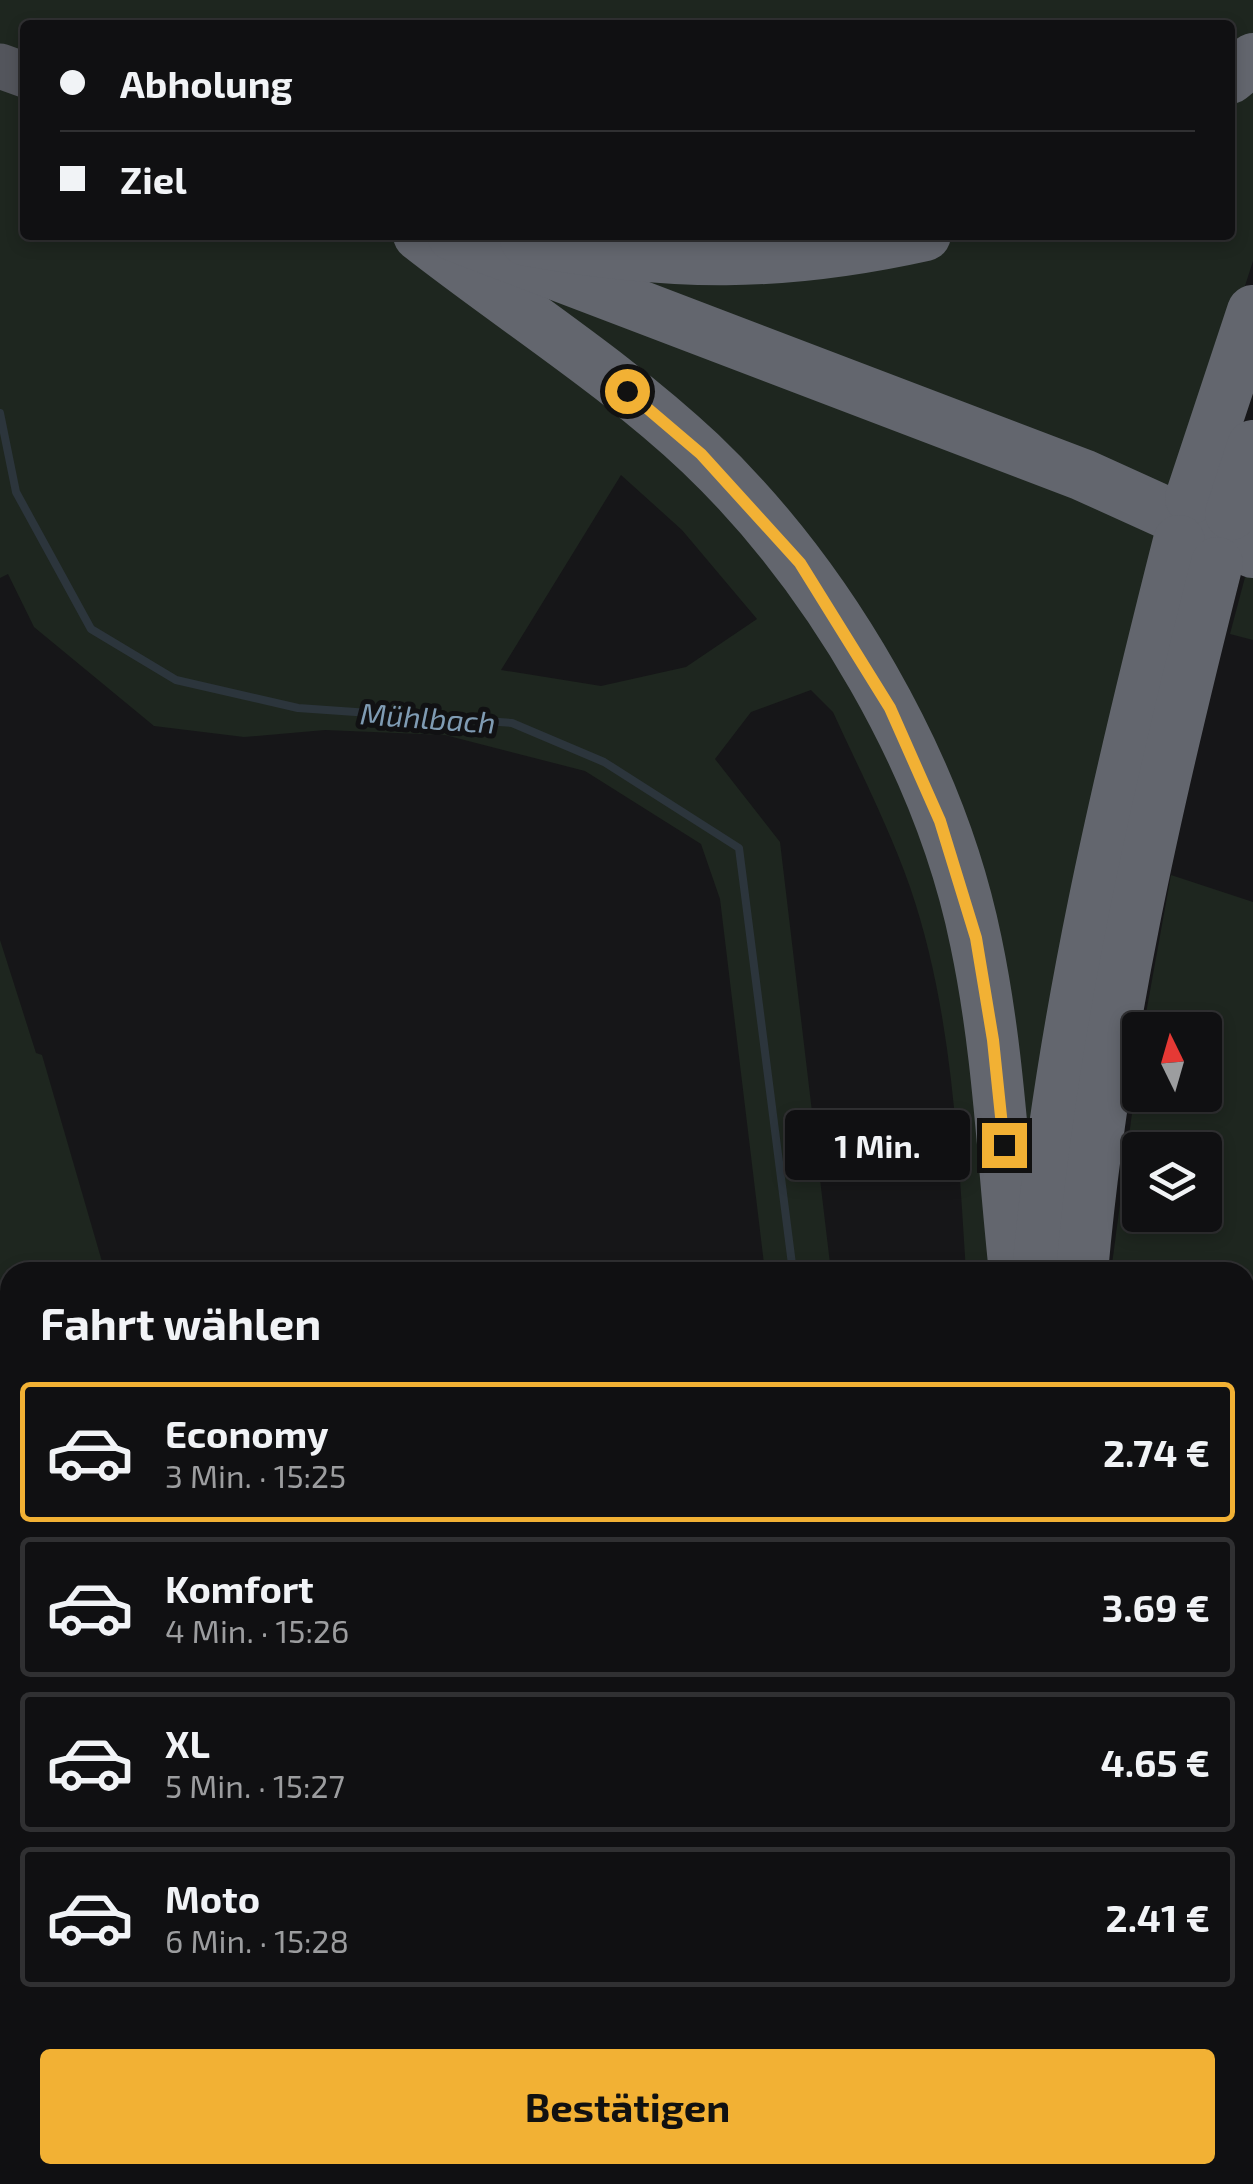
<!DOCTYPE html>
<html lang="de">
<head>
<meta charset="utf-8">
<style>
	body { margin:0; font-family:"Exo 2",sans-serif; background:#1e1e20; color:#f1f3f6; height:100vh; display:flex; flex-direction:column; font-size:38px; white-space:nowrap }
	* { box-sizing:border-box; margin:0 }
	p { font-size:32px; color:#9c9d9f }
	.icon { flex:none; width:55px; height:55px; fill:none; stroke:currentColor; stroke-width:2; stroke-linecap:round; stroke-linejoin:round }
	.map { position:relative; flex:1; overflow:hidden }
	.panel { position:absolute; left:0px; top:1262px; width:1255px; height:922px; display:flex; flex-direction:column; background:#101012; border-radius:30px 30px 0 0; box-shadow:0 5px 15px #0003,0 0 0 2px #303032 }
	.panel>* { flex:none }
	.top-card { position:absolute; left:20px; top:20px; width:1215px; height:220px; border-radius:10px; box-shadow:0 5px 15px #0003,0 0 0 2px #303032; display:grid; align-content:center; height:220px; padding:0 40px; background:#101012 }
	.needle { width:65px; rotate:355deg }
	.controls { position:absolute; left:1122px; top:1012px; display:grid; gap:20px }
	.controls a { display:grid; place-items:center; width:100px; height:100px; border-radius:10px; background:#101012; box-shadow:0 5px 15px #0003,0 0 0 2px #303032; font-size:50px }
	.end { position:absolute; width:45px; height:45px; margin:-22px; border:12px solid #f2b134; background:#111; box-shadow:0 0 0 5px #111 }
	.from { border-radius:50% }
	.bubble { position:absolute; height:70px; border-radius:10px; background:#101012; box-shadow:0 5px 15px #0003,0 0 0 2px #303032; font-size:32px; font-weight:700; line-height:70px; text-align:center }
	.top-card b { display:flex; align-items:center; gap:35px; height:95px; font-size:38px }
	.top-card b+b { border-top:2px solid #303032 }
	.top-card i { width:25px; height:25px; background:#f1f3f6 }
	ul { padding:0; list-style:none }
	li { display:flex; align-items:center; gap:30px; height:140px; margin:0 20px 15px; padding:0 20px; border:5px solid #303032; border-radius:10px }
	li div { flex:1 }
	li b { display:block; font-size:38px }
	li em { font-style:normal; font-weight:700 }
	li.active { border-color:#f2b134 }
	li>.icon { width:90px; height:90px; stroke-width:1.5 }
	h2 { padding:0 40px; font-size:45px; line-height:120px }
	.cta { display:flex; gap:20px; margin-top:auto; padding:20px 40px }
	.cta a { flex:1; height:115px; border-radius:10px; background:#f2b134; color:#111; font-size:40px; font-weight:700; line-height:115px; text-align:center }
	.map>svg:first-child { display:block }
</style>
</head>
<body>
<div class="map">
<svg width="1253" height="2184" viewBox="0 0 1253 2184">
	<rect width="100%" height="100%" fill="#161618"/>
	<polygon fill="#222225" points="1253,2083 1253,2184 1212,2184 1214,2175 1245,2175 1245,2102"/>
	<g fill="#1e261f" fill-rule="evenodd">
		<path d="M0,0H1253V261L1195,441L995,1272H966C958,1145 952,1009 910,887C889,827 859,769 833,712L811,690L751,712L715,759L780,842L831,1272H765L720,899L701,844L585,771L445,735L325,730L244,737L154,726L34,627L8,574L0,578ZM25,25H1230V235H25ZM621,475L682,530L757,619L686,667L601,686L501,670Z"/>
		<polygon points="1253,547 1253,640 1230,634"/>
		<path d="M1171,875L1253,902V2092L1245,2102V1272H1111L1140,1053V1095H1205V1030H1143ZM1140,1150H1205V1215H1140Z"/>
		<polygon points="0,940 36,1053 42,1055 105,1272 10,1272 10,1384 0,1388"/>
		<polygon points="0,1448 10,1481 10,2175 212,2175 221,2184 0,2184"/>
		<polygon points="586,2175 681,2175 684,2184 588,2184"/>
		<polygon points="951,2175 1014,2175 1015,2184 951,2184"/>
		<polygon points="1103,2175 1214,2175 1212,2184 1104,2184"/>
	</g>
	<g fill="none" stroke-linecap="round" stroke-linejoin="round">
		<g stroke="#2c353c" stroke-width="8">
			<polyline points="0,413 16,492 91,629 176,680 298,708 512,723 604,762 739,848 793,1272"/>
			<polyline points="0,1632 10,1671"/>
			<polyline points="168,2175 173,2184"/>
			<polyline points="960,2175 960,2184"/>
		</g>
		<g stroke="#37383d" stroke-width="35">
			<polyline points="0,1847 10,1884"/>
			<polyline points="92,2175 94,2184"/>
			<polyline points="643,2175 646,2184"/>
		</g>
		<polyline stroke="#53555c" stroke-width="45" points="0,66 25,75"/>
		<g stroke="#63666e" stroke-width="52">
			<polyline points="1230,78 1253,59"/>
			<path d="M419,235C512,308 614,372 700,453C830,577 940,765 976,942C999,1051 1003,1162 1015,1272"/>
			<polyline points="453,235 1083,475 1253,552"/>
			<path d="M526,240C671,266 781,267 925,235"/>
			<polyline points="1191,498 1253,311"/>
			<polyline points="1231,514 1253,446"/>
			<path d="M1038,1272C1060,1025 1118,781 1179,541"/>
			<path d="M1082,1272C1103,1032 1158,796 1217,563"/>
			<polyline points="1245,1515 1253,1519"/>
			<polyline points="1245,1992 1253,1974"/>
			<polyline points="1042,2175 1043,2184"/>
			<polyline points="1084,2175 1085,2184"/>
			<polyline points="1184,2184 1186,2175"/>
		</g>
	</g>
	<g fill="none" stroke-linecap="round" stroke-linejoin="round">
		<polyline stroke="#f2b134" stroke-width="12" points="627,391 701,454 800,563 890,708 940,821 976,938 993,1040 1004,1145"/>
	</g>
	<g text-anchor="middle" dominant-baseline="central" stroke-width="10" stroke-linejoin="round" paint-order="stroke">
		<g font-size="30" font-style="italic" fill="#7f9bb3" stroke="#111113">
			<text transform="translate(428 717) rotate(4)">Mühlbach</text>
		</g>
	</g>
</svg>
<div class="controls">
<a><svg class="needle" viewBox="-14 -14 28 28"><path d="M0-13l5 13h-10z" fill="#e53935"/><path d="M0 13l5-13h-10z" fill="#9c9d9f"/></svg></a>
<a><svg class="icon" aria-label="layers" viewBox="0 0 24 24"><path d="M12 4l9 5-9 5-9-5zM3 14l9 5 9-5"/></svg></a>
</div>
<i class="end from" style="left:627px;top:391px"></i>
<i class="end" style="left:1004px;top:1145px"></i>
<div class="bubble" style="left:785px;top:1110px;width:185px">1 Min.</div>
<div class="top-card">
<b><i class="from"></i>Abholung</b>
<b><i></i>Ziel</b>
</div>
<section class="panel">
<h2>Fahrt wählen</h2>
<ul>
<li class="active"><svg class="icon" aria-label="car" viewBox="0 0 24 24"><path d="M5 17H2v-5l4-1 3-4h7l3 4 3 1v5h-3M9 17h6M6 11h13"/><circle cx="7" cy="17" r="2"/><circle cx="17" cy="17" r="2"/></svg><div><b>Economy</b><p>3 Min. · 15:25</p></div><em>2.74 €</em></li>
<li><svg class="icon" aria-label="car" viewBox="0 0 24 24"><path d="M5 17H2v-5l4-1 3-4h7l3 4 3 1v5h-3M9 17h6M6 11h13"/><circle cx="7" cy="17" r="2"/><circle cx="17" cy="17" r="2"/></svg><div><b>Komfort</b><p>4 Min. · 15:26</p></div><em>3.69 €</em></li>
<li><svg class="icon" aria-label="car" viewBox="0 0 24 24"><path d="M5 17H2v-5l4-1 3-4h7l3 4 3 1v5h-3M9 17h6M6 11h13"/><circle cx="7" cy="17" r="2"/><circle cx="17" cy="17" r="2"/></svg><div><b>XL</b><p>5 Min. · 15:27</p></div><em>4.65 €</em></li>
<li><svg class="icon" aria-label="car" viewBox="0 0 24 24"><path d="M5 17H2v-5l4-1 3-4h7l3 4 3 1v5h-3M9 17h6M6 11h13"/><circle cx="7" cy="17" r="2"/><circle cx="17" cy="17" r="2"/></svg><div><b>Moto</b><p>6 Min. · 15:28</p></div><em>2.41 €</em></li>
</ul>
<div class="cta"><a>Bestätigen</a></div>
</section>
</div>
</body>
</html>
